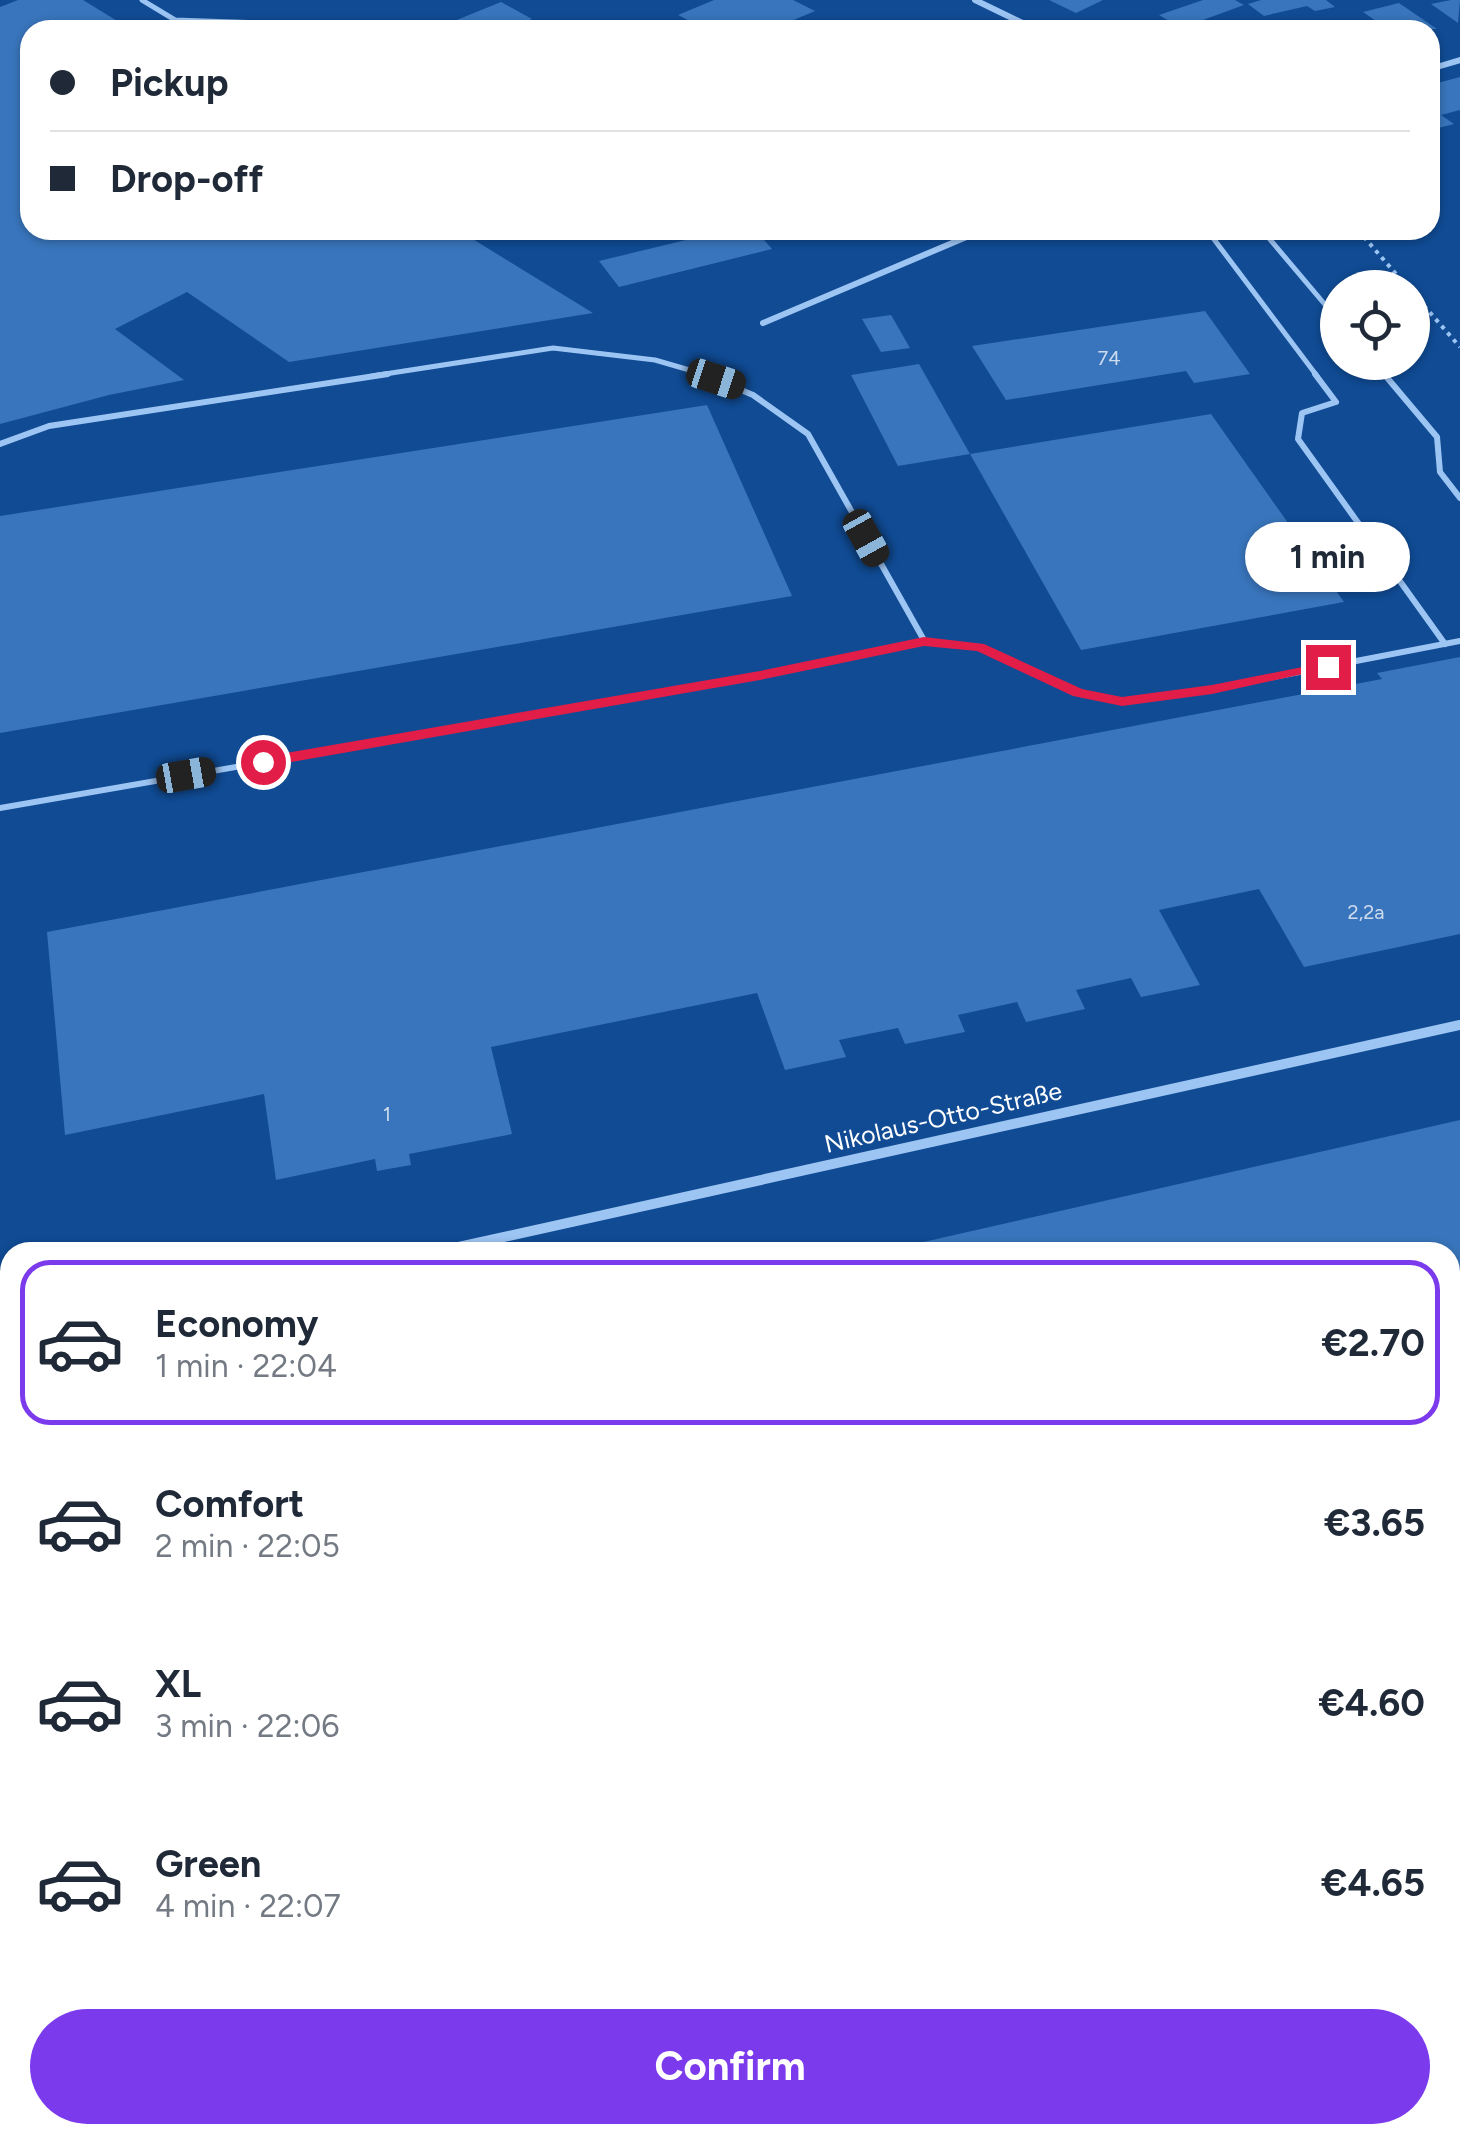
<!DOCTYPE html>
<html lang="en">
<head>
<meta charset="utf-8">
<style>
	body { margin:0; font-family:Figtree,sans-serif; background:#f2f2f3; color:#1f2937; height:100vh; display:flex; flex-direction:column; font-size:38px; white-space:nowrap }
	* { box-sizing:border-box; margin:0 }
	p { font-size:32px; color:#747a83 }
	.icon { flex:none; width:55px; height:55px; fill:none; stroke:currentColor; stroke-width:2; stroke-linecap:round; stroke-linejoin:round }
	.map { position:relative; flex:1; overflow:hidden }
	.drawer { position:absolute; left:0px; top:1242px; width:1460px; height:902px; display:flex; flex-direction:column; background:#fff; border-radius:30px 30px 0 0; box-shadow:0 2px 8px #0004 }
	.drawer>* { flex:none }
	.hud { position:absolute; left:20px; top:20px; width:1420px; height:220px; border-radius:30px; box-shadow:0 2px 8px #0004; display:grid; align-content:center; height:220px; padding:0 30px; background:#fff }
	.controls { position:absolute; left:1320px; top:270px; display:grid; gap:20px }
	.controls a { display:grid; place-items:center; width:110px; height:110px; border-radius:50%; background:#fff; box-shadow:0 2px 8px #0004; font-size:50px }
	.end { position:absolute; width:45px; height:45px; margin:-22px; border:12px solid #e11d48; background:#fff; box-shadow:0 0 0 5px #fff }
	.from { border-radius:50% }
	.bubble { position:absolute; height:70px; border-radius:35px; background:#fff; box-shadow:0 2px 8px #0004; font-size:32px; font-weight:700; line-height:70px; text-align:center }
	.car { position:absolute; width:30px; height:60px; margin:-30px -15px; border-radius:12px; box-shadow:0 0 8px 2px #0007; background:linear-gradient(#222 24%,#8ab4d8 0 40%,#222 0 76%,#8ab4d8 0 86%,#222 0) }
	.hud b { display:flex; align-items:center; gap:35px; height:95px; font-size:38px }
	.hud b+b { border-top:2px solid #e0e1e3 }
	.hud i { width:25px; height:25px; background:#1f2937 }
	ul { padding:18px 0 0; list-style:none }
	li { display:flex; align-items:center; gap:30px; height:165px; margin:0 20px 15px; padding:0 10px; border:5px solid transparent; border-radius:30px }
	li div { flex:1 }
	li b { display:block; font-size:38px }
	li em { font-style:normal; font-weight:700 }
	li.current { border-color:#7c3aed }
	li>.icon { width:90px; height:90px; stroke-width:1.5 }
	.primary-button { display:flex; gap:20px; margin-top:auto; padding:20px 30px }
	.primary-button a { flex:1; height:115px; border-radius:60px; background:#7c3aed; color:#fff; font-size:40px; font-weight:700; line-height:115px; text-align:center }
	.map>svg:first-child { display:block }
</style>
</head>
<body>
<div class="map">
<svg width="1460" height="2144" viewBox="0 0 1460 2144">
	<rect width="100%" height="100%" fill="#104b94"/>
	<g fill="#3975bc">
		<polygon points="18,0 83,0 132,30 30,30 30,230 458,230 593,313 289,362 187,292 115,329 184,380 109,395 0,424 0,7"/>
		<polygon points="714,0 793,0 815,11 770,30 707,30 678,15"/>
		<polygon points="1049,0 1103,0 1076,13"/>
		<polygon points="1203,0 1235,0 1244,5 1181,28 1159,15"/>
		<polygon points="1261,0 1326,0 1335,7 1315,11 1307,6 1264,16 1248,4"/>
		<polygon points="1460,0 1458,23 1431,4 1451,0"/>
		<polygon points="501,2 532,19 504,30 432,30"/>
		<polygon points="1399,3 1437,29 1389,30 1363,12"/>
		<polygon points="1460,77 1460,110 1441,115 1454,124 1430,130 1430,85"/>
		<polygon points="727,230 755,230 772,249 619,287 599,261"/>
		<polygon points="1205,311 1250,374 1194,383 1186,371 1006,400 972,346"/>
		<polygon points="891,315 910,348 881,352 862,319"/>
		<polygon points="919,364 970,454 898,466 851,375"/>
		<polygon points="707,405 792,596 0,733 0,516"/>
		<polygon points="1211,414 1344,602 1081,650 970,454"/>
		<polygon points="1460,657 1460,934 1304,967 1259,889 1159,910 1200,985 1141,997 1131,978 1076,990 1085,1009 1026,1022 1017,1002 958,1015 965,1032 905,1044 898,1028 839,1040 846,1057 785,1070 757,993 491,1047 512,1134 409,1154 411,1165 377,1171 375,1159 276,1180 264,1094 65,1135 47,932 1382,679 1377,673"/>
		<polygon points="1460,1120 1460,2144 31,2144 30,2135 1450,2135 1450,1252 884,1251"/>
	</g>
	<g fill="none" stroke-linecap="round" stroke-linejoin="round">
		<g stroke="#9dc5f3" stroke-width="4" stroke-dasharray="4 5" stroke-linecap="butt">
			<polyline points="1358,230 1408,288"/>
			<polyline points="1412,292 1460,347"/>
		</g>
		<g stroke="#9dc5f3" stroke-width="5">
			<polyline points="142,0 175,20 291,24"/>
			<polyline points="1207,230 1317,376"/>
			<polyline points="1262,230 1338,320"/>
			<polyline points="1374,362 1386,376"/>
			<polyline points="372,376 553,348 655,360 710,376"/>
		</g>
		<g stroke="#9dc5f3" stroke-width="6">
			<polyline points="703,374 753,395 808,434 925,642"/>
			<polyline points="1315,374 1336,402 1302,413 1298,439 1445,644"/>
			<polyline points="1384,374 1437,437 1440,472 1460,498"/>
			<polyline points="0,444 49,426 388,374"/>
			<polyline points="0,808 760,676 925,642 979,647 1078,693 1122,702 1211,689 1460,641"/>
		</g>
		<g stroke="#9dc5f3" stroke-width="6">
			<polyline points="975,0 1037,30"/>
			<polyline points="1430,69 1460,60"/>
			<polyline points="763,323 983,230"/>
		</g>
		<g stroke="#9dc5f3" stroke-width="10">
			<polyline points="436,1252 1460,1025"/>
			<polyline points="0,1349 10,1347"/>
		</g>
	</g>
	<polygon fill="#e11d48" points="924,637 984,644 1082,689 1122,697 1212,685 1328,662 1335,667 1212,694 1122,706 1073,696 977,651 924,646 760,680 263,767 256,762 263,757 760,671"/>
	<g text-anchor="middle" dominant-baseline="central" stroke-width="9" stroke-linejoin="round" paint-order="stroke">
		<g font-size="20" fill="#cedcee">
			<text x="1109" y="358">74</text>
			<text x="1366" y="912">2,2a</text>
			<text x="387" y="1114">1</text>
		</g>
		<g font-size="25" fill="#fff" stroke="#104b94">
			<text transform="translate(943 1117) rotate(-13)">Nikolaus-Otto-Straße</text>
		</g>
	</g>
</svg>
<div class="controls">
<a><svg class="icon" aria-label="locate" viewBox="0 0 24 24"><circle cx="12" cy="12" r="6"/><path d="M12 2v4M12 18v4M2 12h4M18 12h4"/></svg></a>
</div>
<i class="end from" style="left:263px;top:762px"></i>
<i class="end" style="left:1328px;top:667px"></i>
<div class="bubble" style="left:1245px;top:522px;width:165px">1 min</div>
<i class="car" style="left:716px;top:379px;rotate:108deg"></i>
<i class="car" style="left:866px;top:538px;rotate:151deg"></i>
<i class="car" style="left:186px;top:775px;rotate:80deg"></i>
<div class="hud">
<b><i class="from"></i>Pickup</b>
<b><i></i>Drop-off</b>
</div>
<section class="drawer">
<ul>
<li class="current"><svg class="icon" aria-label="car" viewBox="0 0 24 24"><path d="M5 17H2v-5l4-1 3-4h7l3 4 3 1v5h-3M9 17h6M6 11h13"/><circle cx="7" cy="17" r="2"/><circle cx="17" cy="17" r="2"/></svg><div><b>Economy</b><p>1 min · 22:04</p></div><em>€2.70</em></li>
<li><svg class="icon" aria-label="car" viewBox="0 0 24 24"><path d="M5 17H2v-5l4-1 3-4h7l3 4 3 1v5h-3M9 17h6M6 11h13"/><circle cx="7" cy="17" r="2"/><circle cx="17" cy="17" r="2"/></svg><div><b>Comfort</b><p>2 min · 22:05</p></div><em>€3.65</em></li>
<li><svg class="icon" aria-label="car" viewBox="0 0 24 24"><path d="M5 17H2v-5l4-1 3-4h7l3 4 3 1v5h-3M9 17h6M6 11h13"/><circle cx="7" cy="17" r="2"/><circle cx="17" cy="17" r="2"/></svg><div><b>XL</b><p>3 min · 22:06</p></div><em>€4.60</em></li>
<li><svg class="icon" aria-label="car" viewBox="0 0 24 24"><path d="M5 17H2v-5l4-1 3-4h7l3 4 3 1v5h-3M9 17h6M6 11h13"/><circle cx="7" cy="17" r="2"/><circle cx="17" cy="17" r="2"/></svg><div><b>Green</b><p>4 min · 22:07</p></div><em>€4.65</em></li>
</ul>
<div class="primary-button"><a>Confirm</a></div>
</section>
</div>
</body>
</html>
